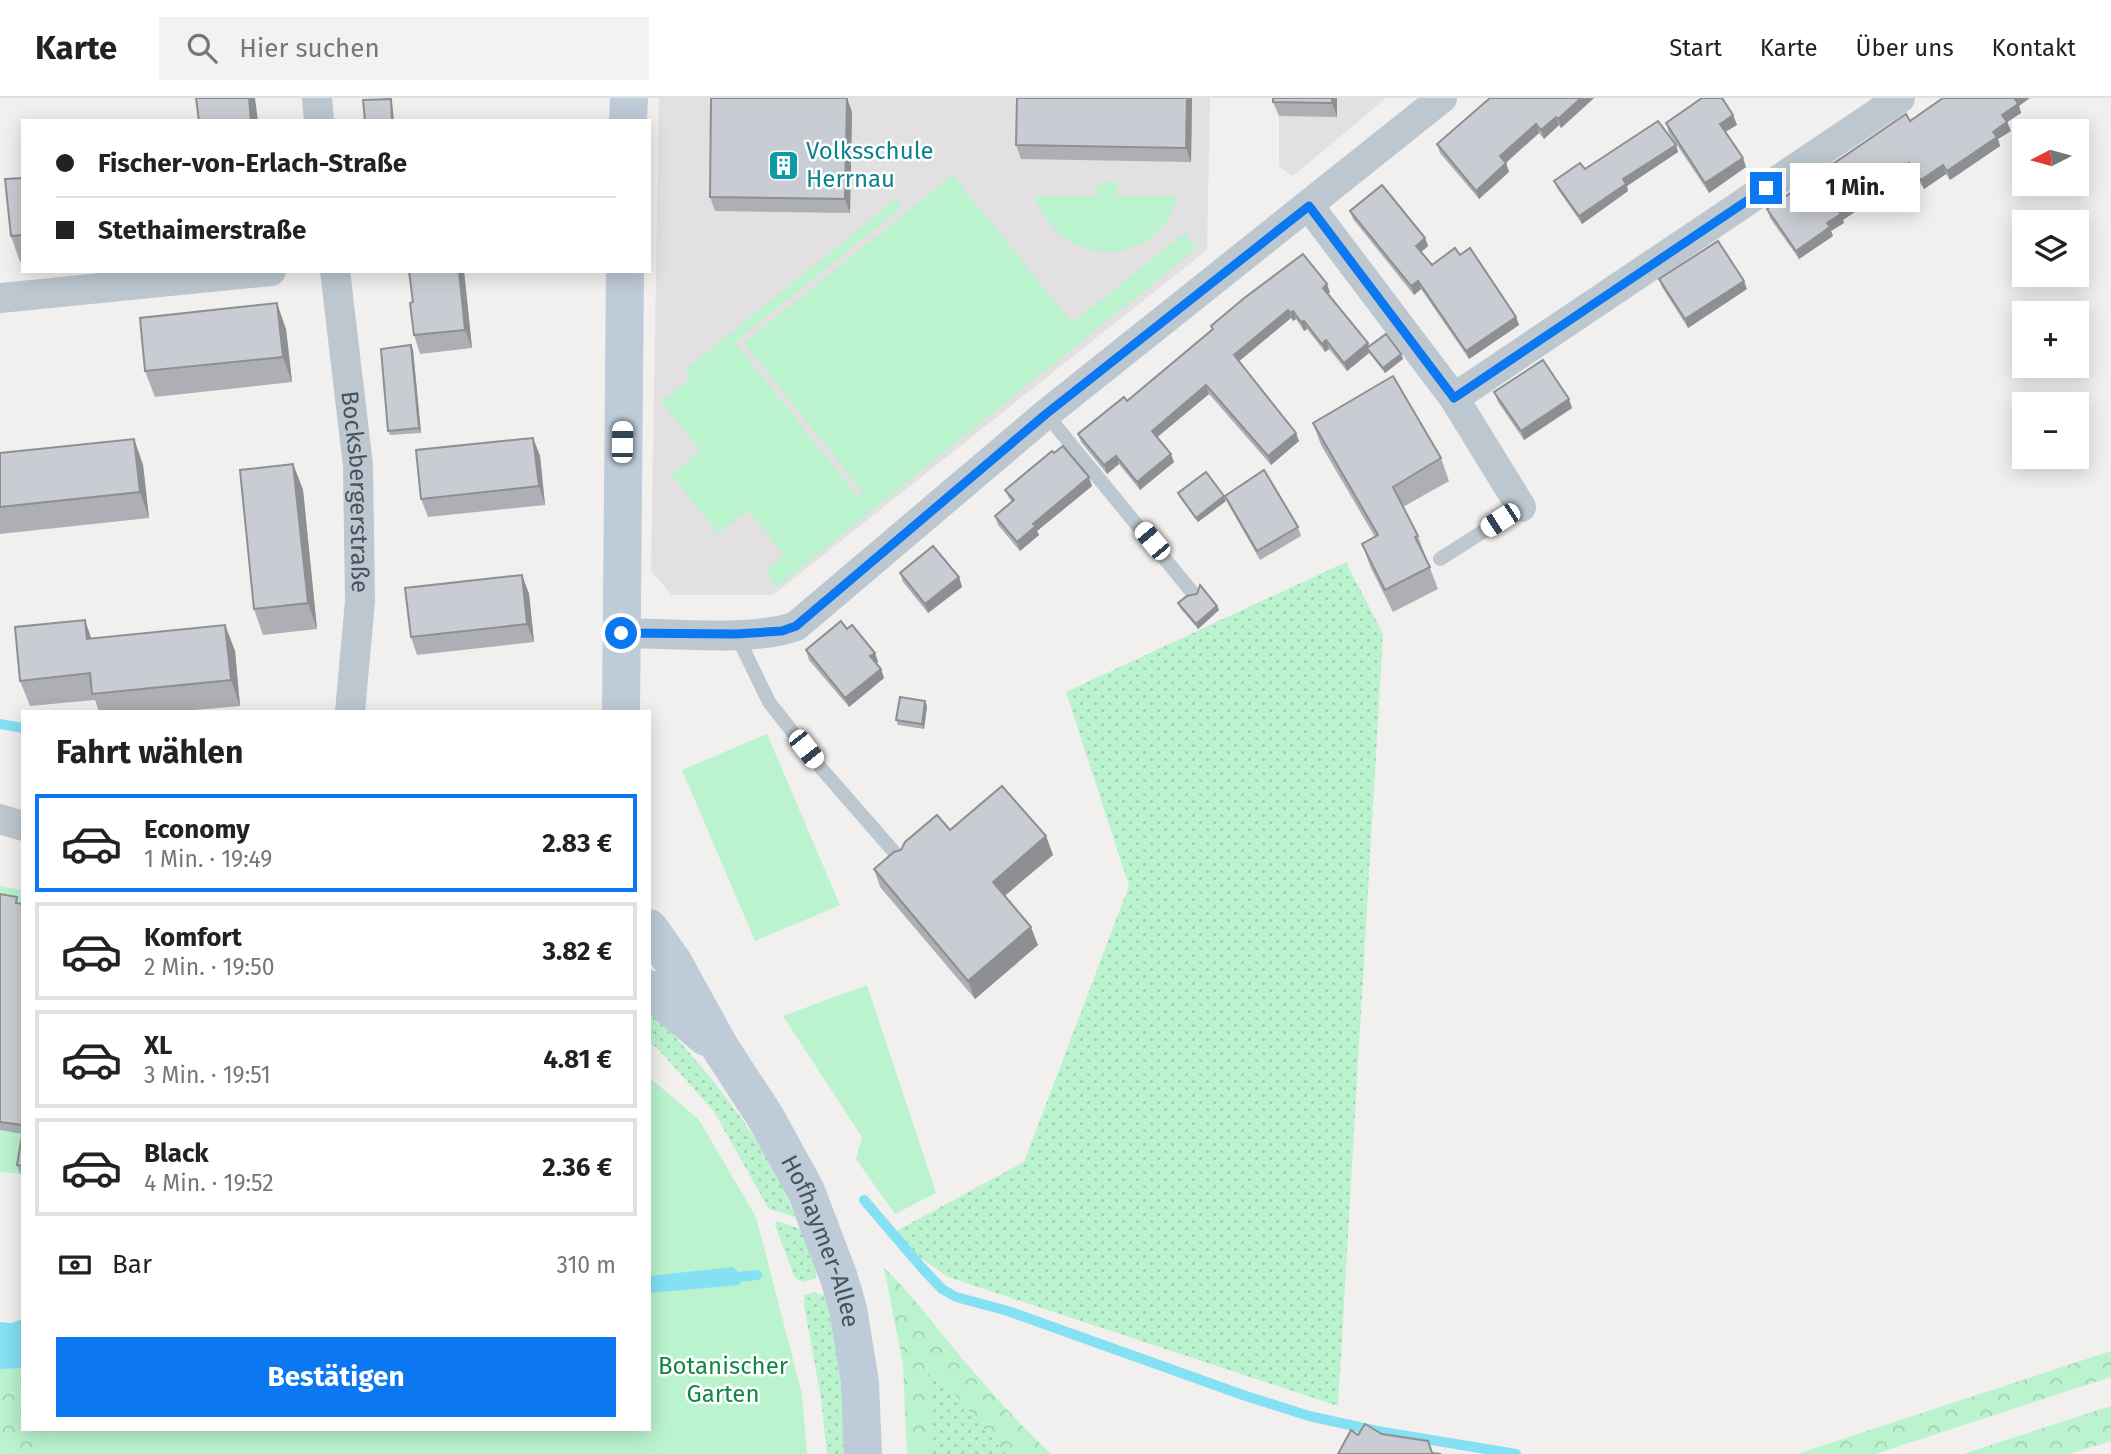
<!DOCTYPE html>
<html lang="de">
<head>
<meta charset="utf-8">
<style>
	body { margin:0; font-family:"Fira Sans",sans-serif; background:#f2f2f2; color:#222; height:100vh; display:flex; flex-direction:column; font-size:26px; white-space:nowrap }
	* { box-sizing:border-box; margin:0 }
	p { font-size:23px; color:#767676 }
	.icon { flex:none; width:38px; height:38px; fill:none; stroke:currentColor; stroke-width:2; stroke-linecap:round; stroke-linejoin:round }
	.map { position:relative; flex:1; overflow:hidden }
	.drawer { position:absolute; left:21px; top:612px; width:630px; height:721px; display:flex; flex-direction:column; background:#fff; border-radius:0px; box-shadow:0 4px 18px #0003 }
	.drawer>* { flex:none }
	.guide { position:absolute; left:21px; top:21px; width:630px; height:154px; border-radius:0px; box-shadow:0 4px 18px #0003; display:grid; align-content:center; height:154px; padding:0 35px; background:#fff }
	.needle { width:46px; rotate:264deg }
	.controls { position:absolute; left:2012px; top:21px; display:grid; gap:14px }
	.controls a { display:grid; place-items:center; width:77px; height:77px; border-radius:0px; background:#fff; box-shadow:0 4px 18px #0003; font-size:35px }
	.end { position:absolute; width:32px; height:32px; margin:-16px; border:9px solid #0b77f0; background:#fff; box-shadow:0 0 0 4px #fff }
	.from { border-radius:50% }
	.bubble { position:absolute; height:49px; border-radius:0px; background:#fff; box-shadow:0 4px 18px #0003; font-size:23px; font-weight:700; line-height:49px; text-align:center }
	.car { position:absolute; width:21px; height:42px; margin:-21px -10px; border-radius:9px; box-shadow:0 0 5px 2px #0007; background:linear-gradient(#fff 24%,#345 0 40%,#fff 0 76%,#345 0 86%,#fff 0) }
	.guide b { display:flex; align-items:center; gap:24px; height:66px; font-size:26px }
	.guide b+b { border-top:2px solid #e0e0e0 }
	.guide i { width:18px; height:18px; background:#222 }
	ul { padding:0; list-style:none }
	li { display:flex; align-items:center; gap:21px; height:98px; margin:0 14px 10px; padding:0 21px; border:4px solid #e0e0e0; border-radius:0px }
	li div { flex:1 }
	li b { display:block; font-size:26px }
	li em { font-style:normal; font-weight:700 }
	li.active { border-color:#0b77f0 }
	li>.icon { width:63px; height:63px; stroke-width:1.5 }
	h2 { padding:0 35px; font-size:32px; line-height:84px }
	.pay { display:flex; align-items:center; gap:18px; height:77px; padding:0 35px; font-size:26px }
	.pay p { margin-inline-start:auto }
	.button { display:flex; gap:14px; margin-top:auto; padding:14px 35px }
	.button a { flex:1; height:80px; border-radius:0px; background:#0b77f0; color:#fff; font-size:28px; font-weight:700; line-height:80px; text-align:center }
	header { display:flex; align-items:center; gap:42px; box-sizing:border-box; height:98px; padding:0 35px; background:#fff; border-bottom:2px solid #e0e0e0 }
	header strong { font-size:33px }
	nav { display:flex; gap:38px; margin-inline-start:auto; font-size:24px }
	.search { width:490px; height:63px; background:#f2f2f2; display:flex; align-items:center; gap:18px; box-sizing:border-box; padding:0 24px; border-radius:0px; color:#767676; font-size:26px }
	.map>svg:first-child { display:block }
</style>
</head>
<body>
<header>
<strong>Karte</strong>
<div class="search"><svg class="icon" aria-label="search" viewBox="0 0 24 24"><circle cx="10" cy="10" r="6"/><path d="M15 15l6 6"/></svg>Hier suchen</div>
<nav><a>Start</a><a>Karte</a><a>Über uns</a><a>Kontakt</a></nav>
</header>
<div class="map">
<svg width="2111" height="1356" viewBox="0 0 2111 1356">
	<defs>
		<pattern id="grass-dots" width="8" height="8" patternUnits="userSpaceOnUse" patternTransform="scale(1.75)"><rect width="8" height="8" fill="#baf3ce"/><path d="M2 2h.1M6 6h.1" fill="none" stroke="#a1d2b3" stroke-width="1.8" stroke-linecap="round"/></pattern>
		<pattern id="forest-crowns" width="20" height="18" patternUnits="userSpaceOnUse" patternTransform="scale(1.75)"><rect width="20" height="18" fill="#baf3ce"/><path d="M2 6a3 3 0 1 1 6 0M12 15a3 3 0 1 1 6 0" fill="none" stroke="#a1d2b3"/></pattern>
	</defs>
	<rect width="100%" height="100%" fill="#f2efef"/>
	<g fill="#e3e0e1">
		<polygon points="659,0 1210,0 1207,152 773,497 672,497 651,473"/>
		<polygon points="1279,0 1386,0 1293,78 1279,69"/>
	</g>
	<g fill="url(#grass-dots)">
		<polygon points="1346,464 1383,536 1338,1308 948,1179 889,1137 1024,1064 1129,788 1066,594"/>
		<path d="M649,909C705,972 766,1039 795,1119L769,1111L713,1012L658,951L649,944Z"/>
		<polygon points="777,1123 803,1132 817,1174 815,1180 803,1184 795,1180 775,1127"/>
		<polygon points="814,1194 826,1198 843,1284 847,1356 827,1356 821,1300 804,1207 804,1197"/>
		<polygon points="927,1263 1006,1356 931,1356"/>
	</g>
	<g fill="url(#forest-crowns)">
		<path d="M884,1170C911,1195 932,1224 955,1252C985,1288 1017,1324 1051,1356H1006L927,1264L931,1356H907L903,1266Z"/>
		<polygon points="2111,1253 2111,1279 1875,1356 1797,1356"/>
		<polygon points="23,1270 23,1332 49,1332 56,1356 0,1356 0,1271"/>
		<polygon points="2111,1308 2111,1343 2069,1356 1963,1356"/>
	</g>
	<g fill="#baf3ce">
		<polygon points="953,77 1072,225 1185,135 1197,150 777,489 765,473 784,457 748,412 718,436 671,376 700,353 661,303 691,280 685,272 896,101 902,109 735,244 857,398 863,394 744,245"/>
		<path d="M1097,84H1117V98H1178C1157,174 1058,171 1035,98H1097Z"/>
		<polygon points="767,636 840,807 755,843 682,672"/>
		<polygon points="0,788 23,792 23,1076 0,1074"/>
		<polygon points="867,887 936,1095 895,1116 856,1061 862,1039 783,918"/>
		<polygon points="649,979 699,1022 756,1119 802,1296 807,1356 56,1356 49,1332 649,1332"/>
	</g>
	<g fill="#84e0f3">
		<polygon points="733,1169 743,1179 739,1187 649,1195 649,1178"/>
		<polygon points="23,1221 23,1270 0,1271 0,1224 11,1225"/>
	</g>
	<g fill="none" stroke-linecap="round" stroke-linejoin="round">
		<g stroke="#84e0f3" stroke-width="10">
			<polyline points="0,626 23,630"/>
			<polyline points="864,1102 923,1171 942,1191 956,1199 1008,1213 1243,1297 1309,1318 1377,1333 1516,1356"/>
			<polyline points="730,1180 757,1177"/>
		</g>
		<g stroke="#bcc7cf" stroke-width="14">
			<polyline points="1046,316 1192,494"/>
			<polyline points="1440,461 1521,409"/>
			<polyline points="736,536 769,604 820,669 902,763"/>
		</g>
		<g stroke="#bcc7cf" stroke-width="30">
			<polyline points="317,0 319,23"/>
			<polyline points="1309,108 1454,300 1521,409"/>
			<path id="s1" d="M335,173L358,368L360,503L350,614"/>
			<polyline points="0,200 271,173"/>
			<polyline points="1454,300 1900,0"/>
			<path d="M621,535C669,535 754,544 796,528L1046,316L1442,0"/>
			<polyline points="0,721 23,728"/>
		</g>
		<g stroke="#becbd8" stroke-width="38">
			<polyline points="628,23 629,0"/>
			<polyline points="621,614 625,173"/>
			<path id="s2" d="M649,830L673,864L721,951L766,1020L806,1093L839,1180L848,1211L860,1284L863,1356"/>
			<polyline points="649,891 706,939"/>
		</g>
	</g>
	<g fill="#adafb5">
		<polygon points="1017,0 1192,0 1191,64 1021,61 1016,47"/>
		<polygon points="1337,0 1337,19 1279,18 1273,4"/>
		<polygon points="1490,0 1594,0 1561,30 1559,27 1544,41 1539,35 1506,65 1509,74 1479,101 1440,55 1437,46"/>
		<polygon points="2019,8 2021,15 2007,24 2011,33 1998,41 2000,48 1950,82 1946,76 1924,91 1913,74 1843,122 1844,125 1831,133 1833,138 1799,161 1770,120 1767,111 1910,23"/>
		<polygon points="852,14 850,115 715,113 710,99"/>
		<polygon points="1733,17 1737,27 1725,34 1746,69 1709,95 1669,35 1666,25"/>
		<polygon points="1676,47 1678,54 1627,88 1628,93 1582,126 1557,90 1554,83 1585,71"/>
		<polygon points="23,80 23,164 20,164 11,138"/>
		<polygon points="1350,113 1425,140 1428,148 1421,154 1432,167 1460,157 1516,219 1519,227 1469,261 1421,191 1414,197 1353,121"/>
		<polygon points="409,173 464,173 472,250 420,256 414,237 413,204"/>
		<polygon points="1659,181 1747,191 1688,230 1662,189"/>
		<polygon points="1330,194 1328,196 1369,249 1401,256 1403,261 1385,275 1369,255 1347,273 1329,251 1325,254 1307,231 1304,233 1296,221 1293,223 1291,220 1239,263 1299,343 1271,367 1209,296 1157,339 1174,364 1140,392 1119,366 1107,376 1081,344 1078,336 1127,303 1213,231 1211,228"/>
		<polygon points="286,231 292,284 155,299 145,273"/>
		<polygon points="413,252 421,335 390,337 388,333"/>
		<polygon points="1494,294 1572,310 1524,342 1498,304"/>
		<polygon points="1313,325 1441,360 1449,383 1403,409 1418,438 1438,491 1393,514 1370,468 1362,446 1375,439 1321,347"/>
		<polygon points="533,340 540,358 545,407 428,419 421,401"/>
		<polygon points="134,341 143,367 149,420 0,436 0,355"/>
		<polygon points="293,366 303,392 317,531 263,537 254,511"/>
		<polygon points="1092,388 1037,433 1039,437 1020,453 998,427 995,418 1012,404 1009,400 1005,392"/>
		<polygon points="1178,395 1226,403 1198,424 1180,400"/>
		<polygon points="1225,398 1298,429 1301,438 1260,462 1228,406"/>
		<polygon points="900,475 959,479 962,489 928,515 903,484"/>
		<polygon points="522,477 529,496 534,544 417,557 411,539"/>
		<polygon points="1178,505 1217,508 1219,512 1198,531 1180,510"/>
		<polygon points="225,527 235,553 240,608 173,614 99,614 95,602 30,608 20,583 92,541"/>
		<polygon points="847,531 875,555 878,564 877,566 881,571 884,580 849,609 809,562 806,552"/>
		<polygon points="927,608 924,631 898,627 896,622"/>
		<polygon points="950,732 1046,738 1053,757 1005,798 1038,847 975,901 880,789 874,771 901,752"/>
		<polygon points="0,796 19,806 23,806 23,1076 20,1076 17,1067 22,1036 0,1032"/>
	</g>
	<g fill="#8d8f93">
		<polygon points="249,0 255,0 258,23 251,23"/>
		<polygon points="847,0 852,14 850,115 845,101"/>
		<polygon points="1187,0 1192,0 1191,64 1186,50"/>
		<polygon points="1332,0 1337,0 1337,19 1332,5"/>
		<polygon points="1581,0 1594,0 1561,30 1558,21"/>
		<polygon points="2016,0 2030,0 2019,8 2021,15 2007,24 2011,33 1998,41 2000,48 1950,82 1947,73 1993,34 2002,17"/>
		<polygon points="391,1 392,5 394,23 392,23"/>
		<polygon points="1733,17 1737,27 1723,35 1720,26"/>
		<polygon points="1556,19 1559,27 1544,41 1541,32"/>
		<polygon points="1536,26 1539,35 1503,67 1500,58"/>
		<polygon points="1676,47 1678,54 1627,88 1628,93 1582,126 1579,118 1623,81"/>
		<polygon points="1743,60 1746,69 1709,95 1705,85"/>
		<polygon points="1506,65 1509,74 1479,101 1476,93"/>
		<polygon points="1909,65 1913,74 1843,122 1844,125 1831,133 1833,138 1799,161 1796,153 1839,114"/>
		<polygon points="1943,67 1946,76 1924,91 1921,82"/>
		<polygon points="1425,140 1428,148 1419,156 1416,148"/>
		<polygon points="459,173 464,173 472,250 465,232"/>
		<polygon points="1418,183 1421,191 1414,197 1411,188"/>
		<polygon points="1744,183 1747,191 1688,230 1685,221"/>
		<polygon points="1327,186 1330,194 1326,198 1323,190"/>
		<polygon points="277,205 286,231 292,284 283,259"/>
		<polygon points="1288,212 1291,220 1237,265 1234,257"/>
		<polygon points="1293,213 1296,221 1293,223 1290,215"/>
		<polygon points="1516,219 1519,227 1469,261 1466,253"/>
		<polygon points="1304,223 1307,231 1304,233 1301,224"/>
		<polygon points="1326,242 1329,251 1325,254 1322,246"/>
		<polygon points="1368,245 1371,254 1367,250 1369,255 1347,273 1344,265"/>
		<polygon points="411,247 413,252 421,335 419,330"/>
		<polygon points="1401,256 1403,261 1385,275 1383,270"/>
		<polygon points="1206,287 1209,296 1155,341 1152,333"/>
		<polygon points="1569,301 1572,310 1524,342 1521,333"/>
		<polygon points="1296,335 1299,343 1271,367 1268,358"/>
		<polygon points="533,340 540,358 545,407 539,388"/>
		<polygon points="134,341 143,367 149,420 140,394"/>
		<polygon points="1171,356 1174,364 1140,392 1137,384"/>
		<polygon points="1116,358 1119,366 1107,376 1104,367"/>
		<polygon points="293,366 303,392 317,531 308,505"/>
		<polygon points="1089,379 1092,388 1037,433 1039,437 1020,453 1017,444 1033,426"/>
		<polygon points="1224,398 1226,403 1198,424 1196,420"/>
		<polygon points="522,477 529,496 534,544 527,526"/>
		<polygon points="959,479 962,489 928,515 925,506"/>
		<polygon points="1217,508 1219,512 1198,531 1196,526"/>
		<polygon points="85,522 94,548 87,541"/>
		<polygon points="225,527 235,553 240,608 231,582"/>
		<polygon points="875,555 878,564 874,568 870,558"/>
		<polygon points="881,571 884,580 849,609 845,600"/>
		<polygon points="925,603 927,608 924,631 922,626"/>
		<polygon points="1046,738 1053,757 999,802 993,784"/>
		<polygon points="1031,829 1038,847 975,901 968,883"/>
	</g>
	<g fill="#c9ccd2" stroke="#8d8f93" stroke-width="2">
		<polygon points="196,0 249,0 251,23 199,23"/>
		<polygon points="711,0 847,0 845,101 710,99"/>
		<polygon points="1017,0 1187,0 1186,50 1016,47"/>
		<polygon points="1273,0 1332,0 1332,5 1273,4"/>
		<polygon points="1490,0 1581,0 1558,21 1556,19 1541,32 1536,26 1500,58 1506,65 1476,93 1437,46"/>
		<polygon points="1702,0 1722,0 1733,17 1720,26 1743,60 1705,85 1666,25"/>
		<polygon points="1943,0 2016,0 2015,1 2018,6 2002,17 2007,24 1993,34 1997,39 1947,73 1943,67 1921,82 1909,65 1839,114 1841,116 1827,125 1830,129 1796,153 1767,111 1906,16 1910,23"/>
		<polygon points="391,1 392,23 365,23 363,2"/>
		<polygon points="1658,23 1676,47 1623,81 1626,86 1579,118 1554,83 1580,65 1585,71"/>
		<polygon points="23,80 23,137 11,138 5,81"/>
		<polygon points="1382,87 1425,140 1416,148 1432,167 1455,150 1460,157 1470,150 1516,219 1466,253 1418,183 1411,188 1350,113"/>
		<polygon points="1718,143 1744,183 1685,221 1659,181"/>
		<polygon points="1303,156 1327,186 1323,190 1368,245 1344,265 1326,242 1322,246 1304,223 1301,224 1293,213 1290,215 1288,212 1234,257 1296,335 1268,358 1206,287 1152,333 1171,356 1137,384 1116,358 1104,367 1078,336 1124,299 1127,303 1213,231 1211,228 1243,201"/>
		<polygon points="409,173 459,173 465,232 414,237 410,205 413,204"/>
		<polygon points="277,205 283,259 145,273 140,220"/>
		<polygon points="1386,236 1401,256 1383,270 1367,250"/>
		<polygon points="411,247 419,330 388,333 381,251"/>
		<polygon points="1543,262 1569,301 1521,333 1494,294"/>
		<polygon points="1393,278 1441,360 1393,389 1418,438 1415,439 1430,469 1385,492 1362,446 1378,437 1313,325"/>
		<polygon points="533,340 539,388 421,401 416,352"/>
		<polygon points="134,341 140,394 0,409 0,355"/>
		<polygon points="1063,348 1089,379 1033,426 1036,428 1017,444 995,418 1014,402 1005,392 1052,353 1054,355"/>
		<polygon points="293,366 308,505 254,511 240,372"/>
		<polygon points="1264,372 1298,429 1257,453 1225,398"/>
		<polygon points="1206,374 1224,398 1196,420 1178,395"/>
		<polygon points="933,448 959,479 925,506 900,475"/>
		<polygon points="522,477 527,526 411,539 405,490"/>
		<polygon points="1200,487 1217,508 1196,526 1178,505 1187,498 1197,496"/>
		<polygon points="85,522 87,541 225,527 231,582 92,596 90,575 20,583 15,529"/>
		<polygon points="841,523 847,531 852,527 875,555 870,558 881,571 845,600 806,552"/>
		<polygon points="900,599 925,603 922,626 896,622"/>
		<polygon points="1002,688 1046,738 993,784 1031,829 968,883 874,771 894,754 901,752 905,744 937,717 950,732"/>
		<polygon points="0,796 17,799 16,805 23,806 23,1027 0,1024"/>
		<polygon points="23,1032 23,1068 17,1067"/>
		<polygon points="1365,1326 1382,1336 1428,1343 1432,1355 1441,1356 1338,1356 1351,1332 1358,1337"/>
	</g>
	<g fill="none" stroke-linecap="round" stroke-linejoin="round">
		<polyline stroke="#0b77f0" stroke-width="9" points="621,535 736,536 782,533 796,528 1046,316 1309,108 1454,300 1766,90"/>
	</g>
	<defs>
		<symbol id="building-square" viewBox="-11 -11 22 22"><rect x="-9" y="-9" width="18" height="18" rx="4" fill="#0f9aa8" stroke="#fff"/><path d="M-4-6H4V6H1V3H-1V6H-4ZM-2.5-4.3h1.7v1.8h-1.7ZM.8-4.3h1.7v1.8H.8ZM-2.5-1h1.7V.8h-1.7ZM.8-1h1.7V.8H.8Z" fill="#fff"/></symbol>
	</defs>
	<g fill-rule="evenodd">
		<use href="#building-square" x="766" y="50" width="35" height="35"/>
	</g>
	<g text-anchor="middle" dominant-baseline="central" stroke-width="5" stroke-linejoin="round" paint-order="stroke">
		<g font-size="24" fill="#0d838f" stroke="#fff" text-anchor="start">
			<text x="806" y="53">Volksschule<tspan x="806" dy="28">Herrnau</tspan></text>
		</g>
		<g font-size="24" fill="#46535e" stroke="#fff">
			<text stroke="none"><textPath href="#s1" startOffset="222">Bocksbergerstraße</textPath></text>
			<text stroke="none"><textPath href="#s2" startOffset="359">Hofhaymer-Allee</textPath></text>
		</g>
		<g font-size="24" fill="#108647" stroke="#fff">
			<text x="723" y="1268">Botanischer<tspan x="723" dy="28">Garten</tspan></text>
		</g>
	</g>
</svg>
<div class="controls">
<a><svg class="needle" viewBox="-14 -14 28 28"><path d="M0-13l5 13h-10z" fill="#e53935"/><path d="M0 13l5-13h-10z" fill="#767676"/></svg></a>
<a><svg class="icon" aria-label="layers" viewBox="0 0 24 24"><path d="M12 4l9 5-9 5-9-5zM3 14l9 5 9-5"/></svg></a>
<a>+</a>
<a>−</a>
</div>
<i class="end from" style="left:621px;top:535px"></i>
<i class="end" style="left:1766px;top:90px"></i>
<div class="bubble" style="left:1790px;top:65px;width:130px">1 Min.</div>
<i class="car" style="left:622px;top:344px;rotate:1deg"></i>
<i class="car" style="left:1500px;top:422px;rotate:237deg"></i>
<i class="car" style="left:1152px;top:443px;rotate:320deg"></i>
<i class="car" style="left:806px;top:651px;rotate:142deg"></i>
<div class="guide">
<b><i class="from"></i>Fischer-von-Erlach-Straße</b>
<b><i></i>Stethaimerstraße</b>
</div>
<section class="drawer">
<h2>Fahrt wählen</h2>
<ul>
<li class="active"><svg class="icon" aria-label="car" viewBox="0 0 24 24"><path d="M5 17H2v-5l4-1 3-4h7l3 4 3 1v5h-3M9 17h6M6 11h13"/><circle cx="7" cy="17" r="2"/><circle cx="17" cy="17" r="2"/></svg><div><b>Economy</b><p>1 Min. · 19:49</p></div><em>2.83 €</em></li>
<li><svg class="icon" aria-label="car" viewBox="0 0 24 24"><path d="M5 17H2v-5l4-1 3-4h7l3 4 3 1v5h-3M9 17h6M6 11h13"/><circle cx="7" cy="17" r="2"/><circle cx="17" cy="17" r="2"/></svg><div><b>Komfort</b><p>2 Min. · 19:50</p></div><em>3.82 €</em></li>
<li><svg class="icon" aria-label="car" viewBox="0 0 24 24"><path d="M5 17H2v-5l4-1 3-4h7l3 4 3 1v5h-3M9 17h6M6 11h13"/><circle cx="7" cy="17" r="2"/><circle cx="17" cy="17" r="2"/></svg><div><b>XL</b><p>3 Min. · 19:51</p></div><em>4.81 €</em></li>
<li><svg class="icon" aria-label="car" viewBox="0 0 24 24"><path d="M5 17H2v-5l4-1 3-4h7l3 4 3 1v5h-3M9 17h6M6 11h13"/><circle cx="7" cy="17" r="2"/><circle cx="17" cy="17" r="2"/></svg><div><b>Black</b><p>4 Min. · 19:52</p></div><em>2.36 €</em></li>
</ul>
<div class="pay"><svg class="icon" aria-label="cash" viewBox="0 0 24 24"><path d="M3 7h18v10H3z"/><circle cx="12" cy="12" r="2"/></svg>Bar<p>310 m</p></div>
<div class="button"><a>Bestätigen</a></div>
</section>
</div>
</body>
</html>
